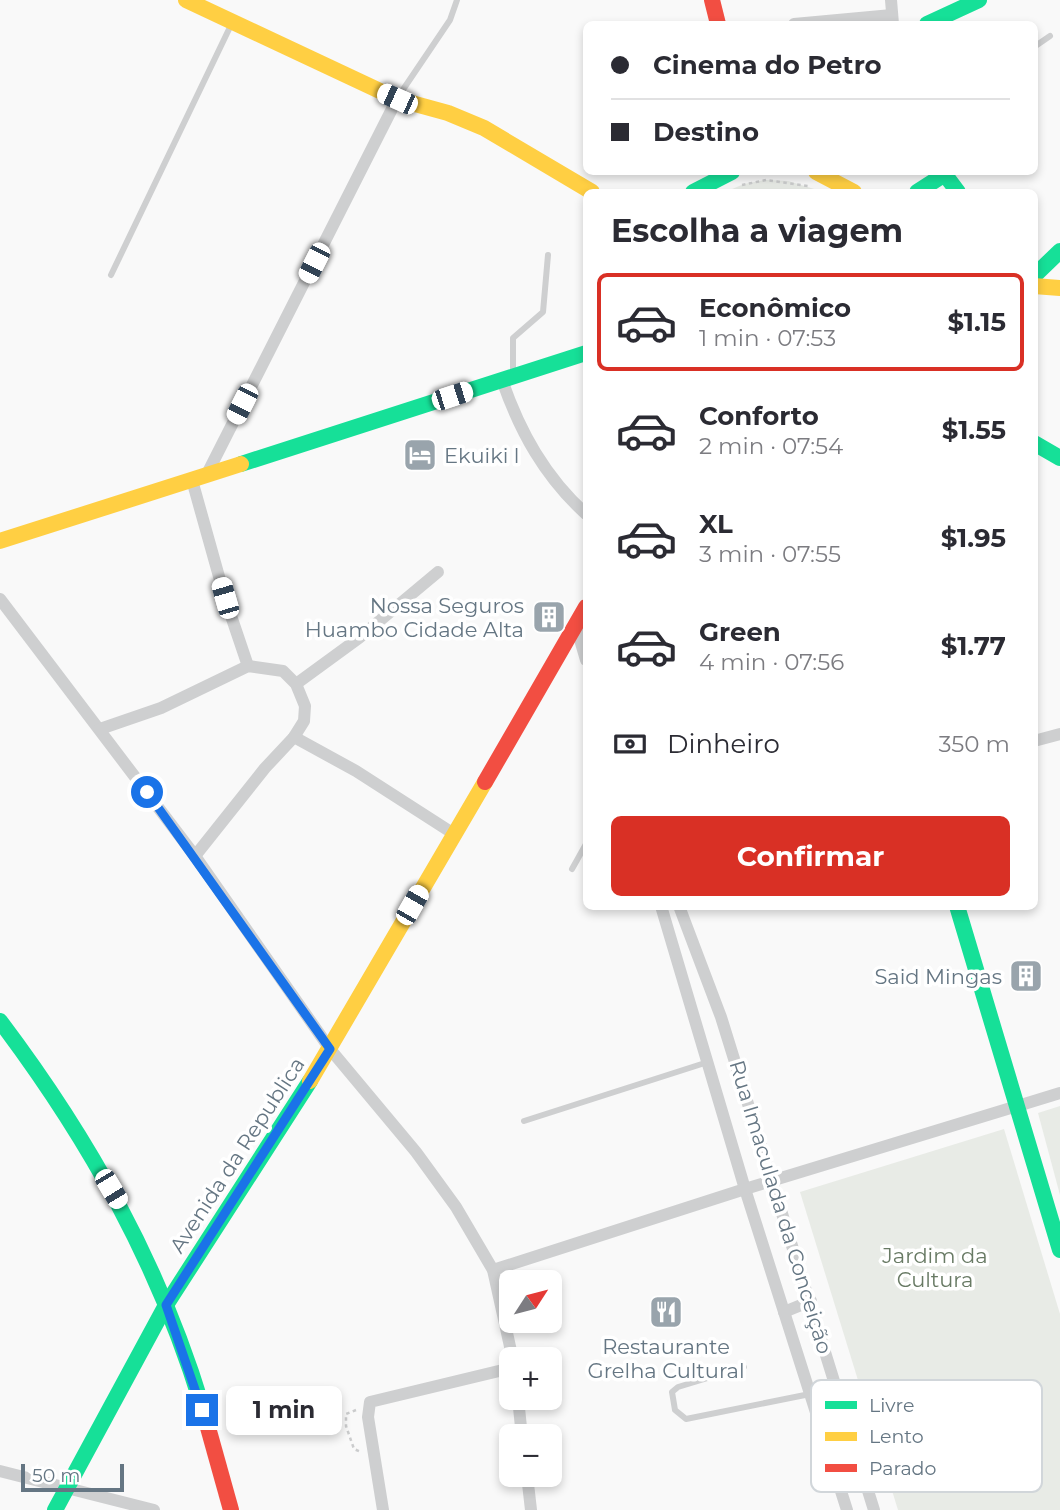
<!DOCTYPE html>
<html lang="pt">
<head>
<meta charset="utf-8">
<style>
	body { margin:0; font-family:Montserrat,sans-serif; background:#f2f2f3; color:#2b2b33; height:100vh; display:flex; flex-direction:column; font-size:26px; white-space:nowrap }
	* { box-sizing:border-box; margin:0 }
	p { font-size:23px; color:#7c7c81 }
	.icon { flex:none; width:38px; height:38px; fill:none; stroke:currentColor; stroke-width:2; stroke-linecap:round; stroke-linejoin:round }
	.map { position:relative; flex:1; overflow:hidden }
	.details { position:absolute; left:583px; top:189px; width:455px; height:721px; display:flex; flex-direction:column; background:#fff; border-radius:10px; box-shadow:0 4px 10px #0003 }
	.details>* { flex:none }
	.hud { position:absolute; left:583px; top:21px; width:455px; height:154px; border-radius:10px; box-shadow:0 4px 10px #0003; display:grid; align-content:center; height:154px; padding:0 28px; background:#fff }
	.needle { width:46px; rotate:54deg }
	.tools { position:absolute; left:499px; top:1270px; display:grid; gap:14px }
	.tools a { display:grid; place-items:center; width:63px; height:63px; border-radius:10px; background:#fff; box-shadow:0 4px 10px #0003; font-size:35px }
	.scale { position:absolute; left:21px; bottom:18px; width:103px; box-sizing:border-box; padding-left:7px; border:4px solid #657683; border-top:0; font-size:19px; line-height:24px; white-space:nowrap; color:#657683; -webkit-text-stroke:5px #fff; paint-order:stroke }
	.end { position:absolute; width:32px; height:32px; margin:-16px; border:9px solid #1a73e8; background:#fff; box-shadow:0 0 0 4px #fff }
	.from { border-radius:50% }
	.bubble { position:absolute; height:49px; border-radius:10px; background:#fff; box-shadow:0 4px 10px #0003; font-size:23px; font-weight:700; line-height:49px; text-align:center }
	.car { position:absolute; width:21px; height:42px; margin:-21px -10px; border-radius:9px; box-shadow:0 0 5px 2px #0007; background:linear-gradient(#fff 24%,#345 0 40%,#fff 0 76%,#345 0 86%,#fff 0) }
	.hud b { display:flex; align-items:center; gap:24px; height:66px; font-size:26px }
	.hud b+b { border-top:2px solid #e1e1e2 }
	.hud i { width:18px; height:18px; background:#2b2b33 }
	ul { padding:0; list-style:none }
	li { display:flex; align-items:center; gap:21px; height:98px; margin:0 14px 10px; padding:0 14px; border:4px solid transparent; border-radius:10px }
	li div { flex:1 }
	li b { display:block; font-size:26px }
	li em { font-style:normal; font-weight:700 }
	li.selected { border-color:#d93025 }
	li>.icon { width:63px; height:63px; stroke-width:1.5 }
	h2 { padding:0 28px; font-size:32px; line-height:84px }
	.pay { display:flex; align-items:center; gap:18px; height:77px; padding:0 28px; font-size:26px }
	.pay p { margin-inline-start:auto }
	.primary-button { display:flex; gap:14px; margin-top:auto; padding:14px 28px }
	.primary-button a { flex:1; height:80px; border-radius:10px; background:#d93025; color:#fff; font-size:28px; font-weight:700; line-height:80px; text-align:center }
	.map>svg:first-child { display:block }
</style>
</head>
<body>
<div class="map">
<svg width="1060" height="1510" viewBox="0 0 1060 1510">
	<rect width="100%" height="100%" fill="#f9f9f9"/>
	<g fill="#e8ebe6">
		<polygon points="766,180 788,181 824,192 725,192 744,184"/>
		<polygon points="1060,1106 1060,1195 1038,1113"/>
		<polygon points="1004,1129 1060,1314 1060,1510 898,1510 800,1192"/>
	</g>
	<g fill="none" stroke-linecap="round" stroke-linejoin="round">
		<g stroke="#cbcccd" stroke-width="2.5" stroke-dasharray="3.5 3.5" stroke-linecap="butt">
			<polyline points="742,185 766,180 808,186"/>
			<polyline points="356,1410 346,1414 346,1426 354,1449 361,1452"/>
		</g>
		<g stroke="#cecfd0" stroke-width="6">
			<polyline points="1034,47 1050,36"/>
			<polyline points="398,97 450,20 457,0"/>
			<polyline points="111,275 231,25"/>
			<polyline points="513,375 513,338 543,312 548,255"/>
			<polyline points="572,869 586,844"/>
			<polyline points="524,1121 708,1062"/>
			<polyline points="744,1367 678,1387 672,1392 675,1410 686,1419 810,1394"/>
		</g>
		<g stroke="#cecfd0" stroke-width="12">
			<polyline points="891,0 893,24"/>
			<polyline points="794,24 892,15"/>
			<path d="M502,380C520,432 545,477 586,514"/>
			<polyline points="207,474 397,99"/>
			<polyline points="192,480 225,598 248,666"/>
			<polyline points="0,599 195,856 330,1049 416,1152 456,1207 493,1270 513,1360"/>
			<polyline points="576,626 586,660"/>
			<polyline points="296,684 359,638 438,572"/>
			<polyline points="100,729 161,708 248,666 283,671 296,684 305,706 304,721 294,737 265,768 195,856"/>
			<polyline points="294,737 356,771 454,834"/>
			<polyline points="1034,741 1060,734"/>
			<polyline points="661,906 745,1189 847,1510"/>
			<polyline points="679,906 721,1017 874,1510"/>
			<polyline points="493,1270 745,1189 1060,1093"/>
			<polyline points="784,1312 811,1301"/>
			<polyline points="518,1398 522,1437"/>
			<polyline points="0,1471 154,1510"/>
			<polyline points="527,1475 531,1510"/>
			<polyline points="383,1510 368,1417 370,1402 511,1368"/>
		</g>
		<g stroke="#16e098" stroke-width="16">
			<polyline points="927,24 979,0"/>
			<polyline points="943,172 958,192"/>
			<polyline points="693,192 732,172"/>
			<polyline points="917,192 945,174"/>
			<polyline points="1034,276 1060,251"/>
			<polyline points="1034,443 1060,458"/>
			<polyline points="241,464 586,353"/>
			<polyline points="957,906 1060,1250"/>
			<path d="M0,1021C89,1139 159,1264 202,1406"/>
			<polyline points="55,1510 166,1305 310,1081"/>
		</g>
		<g stroke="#ffcf43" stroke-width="16">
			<polyline points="186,0 397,99 448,113 484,128 592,192"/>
			<polyline points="816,172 854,192"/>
			<polyline points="1034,286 1060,288"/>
			<polyline points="0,541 241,464"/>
			<polyline points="310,1081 485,782"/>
		</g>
		<g stroke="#f24e42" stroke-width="16">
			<polyline points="712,0 718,24"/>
			<polyline points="485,782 586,607"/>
			<polyline points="202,1406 231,1510"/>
		</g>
	</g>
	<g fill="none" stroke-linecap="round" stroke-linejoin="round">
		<polyline stroke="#1a73e8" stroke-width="9" points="147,792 330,1049 166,1305 202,1410"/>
	</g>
	<defs>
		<symbol id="hotel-square" viewBox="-11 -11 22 22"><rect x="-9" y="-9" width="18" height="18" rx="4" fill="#99a4ac" stroke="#fff"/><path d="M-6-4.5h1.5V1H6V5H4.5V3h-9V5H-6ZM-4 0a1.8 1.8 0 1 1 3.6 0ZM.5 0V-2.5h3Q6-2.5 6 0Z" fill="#fff"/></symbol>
		<symbol id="building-square" viewBox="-11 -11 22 22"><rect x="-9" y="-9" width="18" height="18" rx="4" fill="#99a4ac" stroke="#fff"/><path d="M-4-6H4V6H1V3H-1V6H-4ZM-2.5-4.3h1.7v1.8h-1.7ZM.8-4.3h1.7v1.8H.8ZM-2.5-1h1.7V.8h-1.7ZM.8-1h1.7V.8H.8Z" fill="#fff"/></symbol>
		<symbol id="restaurant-square" viewBox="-11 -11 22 22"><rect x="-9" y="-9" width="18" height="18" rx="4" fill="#99a4ac" stroke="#fff"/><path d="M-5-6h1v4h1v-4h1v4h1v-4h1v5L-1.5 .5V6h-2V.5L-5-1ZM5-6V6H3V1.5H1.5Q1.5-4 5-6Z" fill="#fff"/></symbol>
	</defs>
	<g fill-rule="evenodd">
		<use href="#hotel-square" x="401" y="436" width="38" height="38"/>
		<use href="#building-square" x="530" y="598" width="38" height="38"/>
		<use href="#building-square" x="1007" y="957" width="38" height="38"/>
		<use href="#restaurant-square" x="647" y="1293" width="38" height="38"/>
	</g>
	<g text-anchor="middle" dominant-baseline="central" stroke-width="7" stroke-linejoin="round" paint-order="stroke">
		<g font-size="21" fill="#657683" stroke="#fff" text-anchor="end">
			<text x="444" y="455" text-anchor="start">Ekuiki l</text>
			<text x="524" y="605">Nossa Seguros<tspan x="524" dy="24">Huambo Cidade Alta</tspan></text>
			<text x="1002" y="976">Said Mingas</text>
			<text x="666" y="1346" text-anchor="middle">Restaurante<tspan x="666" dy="24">Grelha Cultural</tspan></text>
		</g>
		<g font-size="21" fill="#657683" stroke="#fff">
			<text transform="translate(237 1155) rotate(-57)">Avenida da Republica</text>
			<text transform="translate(781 1207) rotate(73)">Rua Imaculada da Conceição</text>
		</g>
		<g font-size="21" fill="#687a64" stroke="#fff">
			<text x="935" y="1255">Jardim da<tspan x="935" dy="24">Cultura</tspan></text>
		</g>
	</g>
	<rect x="811" y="1380" width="231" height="112" rx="10" fill="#fff" stroke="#d1d6da" stroke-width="2"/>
	<rect x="825" y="1401" width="32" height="8" fill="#16e098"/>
	<rect x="825" y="1432" width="32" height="9" fill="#ffcf43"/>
	<rect x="825" y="1464" width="32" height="8" fill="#f24e42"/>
	<g font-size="19" fill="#657683">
		<text x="869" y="1412">Livre</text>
		<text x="869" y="1443">Lento</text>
		<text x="869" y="1475">Parado</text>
	</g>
</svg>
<div class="tools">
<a><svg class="needle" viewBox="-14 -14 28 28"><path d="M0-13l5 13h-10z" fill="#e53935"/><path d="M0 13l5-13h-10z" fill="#7c7c81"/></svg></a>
<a>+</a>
<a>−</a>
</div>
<div class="scale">50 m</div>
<i class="end from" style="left:147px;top:792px"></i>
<i class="end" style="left:202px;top:1410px"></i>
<div class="bubble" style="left:226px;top:1386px;width:116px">1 min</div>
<i class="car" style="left:397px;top:99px;rotate:294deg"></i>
<i class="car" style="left:314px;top:263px;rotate:207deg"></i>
<i class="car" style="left:452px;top:396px;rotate:72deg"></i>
<i class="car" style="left:242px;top:404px;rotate:207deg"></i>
<i class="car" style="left:225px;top:598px;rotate:344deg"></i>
<i class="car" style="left:412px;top:905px;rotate:30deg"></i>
<i class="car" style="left:111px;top:1189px;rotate:149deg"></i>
<div class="hud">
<b><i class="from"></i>Cinema do Petro</b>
<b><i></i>Destino</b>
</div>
<section class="details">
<h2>Escolha a viagem</h2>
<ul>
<li class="selected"><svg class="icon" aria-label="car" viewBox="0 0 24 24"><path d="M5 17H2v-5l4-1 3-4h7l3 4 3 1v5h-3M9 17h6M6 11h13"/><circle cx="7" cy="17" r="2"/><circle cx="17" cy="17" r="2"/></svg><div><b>Econômico</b><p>1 min · 07:53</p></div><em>$1.15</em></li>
<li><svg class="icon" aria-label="car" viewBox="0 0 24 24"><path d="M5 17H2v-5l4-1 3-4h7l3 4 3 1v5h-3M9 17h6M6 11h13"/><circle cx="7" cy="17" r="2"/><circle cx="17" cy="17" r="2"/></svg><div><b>Conforto</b><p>2 min · 07:54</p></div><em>$1.55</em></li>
<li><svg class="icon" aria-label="car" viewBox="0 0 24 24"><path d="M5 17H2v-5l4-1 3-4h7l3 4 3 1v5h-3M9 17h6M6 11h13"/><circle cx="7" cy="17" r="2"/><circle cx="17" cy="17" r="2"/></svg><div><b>XL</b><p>3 min · 07:55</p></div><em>$1.95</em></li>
<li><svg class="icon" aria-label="car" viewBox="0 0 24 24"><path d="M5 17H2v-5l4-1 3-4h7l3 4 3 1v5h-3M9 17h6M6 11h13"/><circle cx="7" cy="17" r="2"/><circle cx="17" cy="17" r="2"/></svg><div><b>Green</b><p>4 min · 07:56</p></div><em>$1.77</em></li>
</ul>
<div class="pay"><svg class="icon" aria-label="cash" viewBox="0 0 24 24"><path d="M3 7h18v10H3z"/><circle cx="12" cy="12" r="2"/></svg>Dinheiro<p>350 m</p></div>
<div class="primary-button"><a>Confirmar</a></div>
</section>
</div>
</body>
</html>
